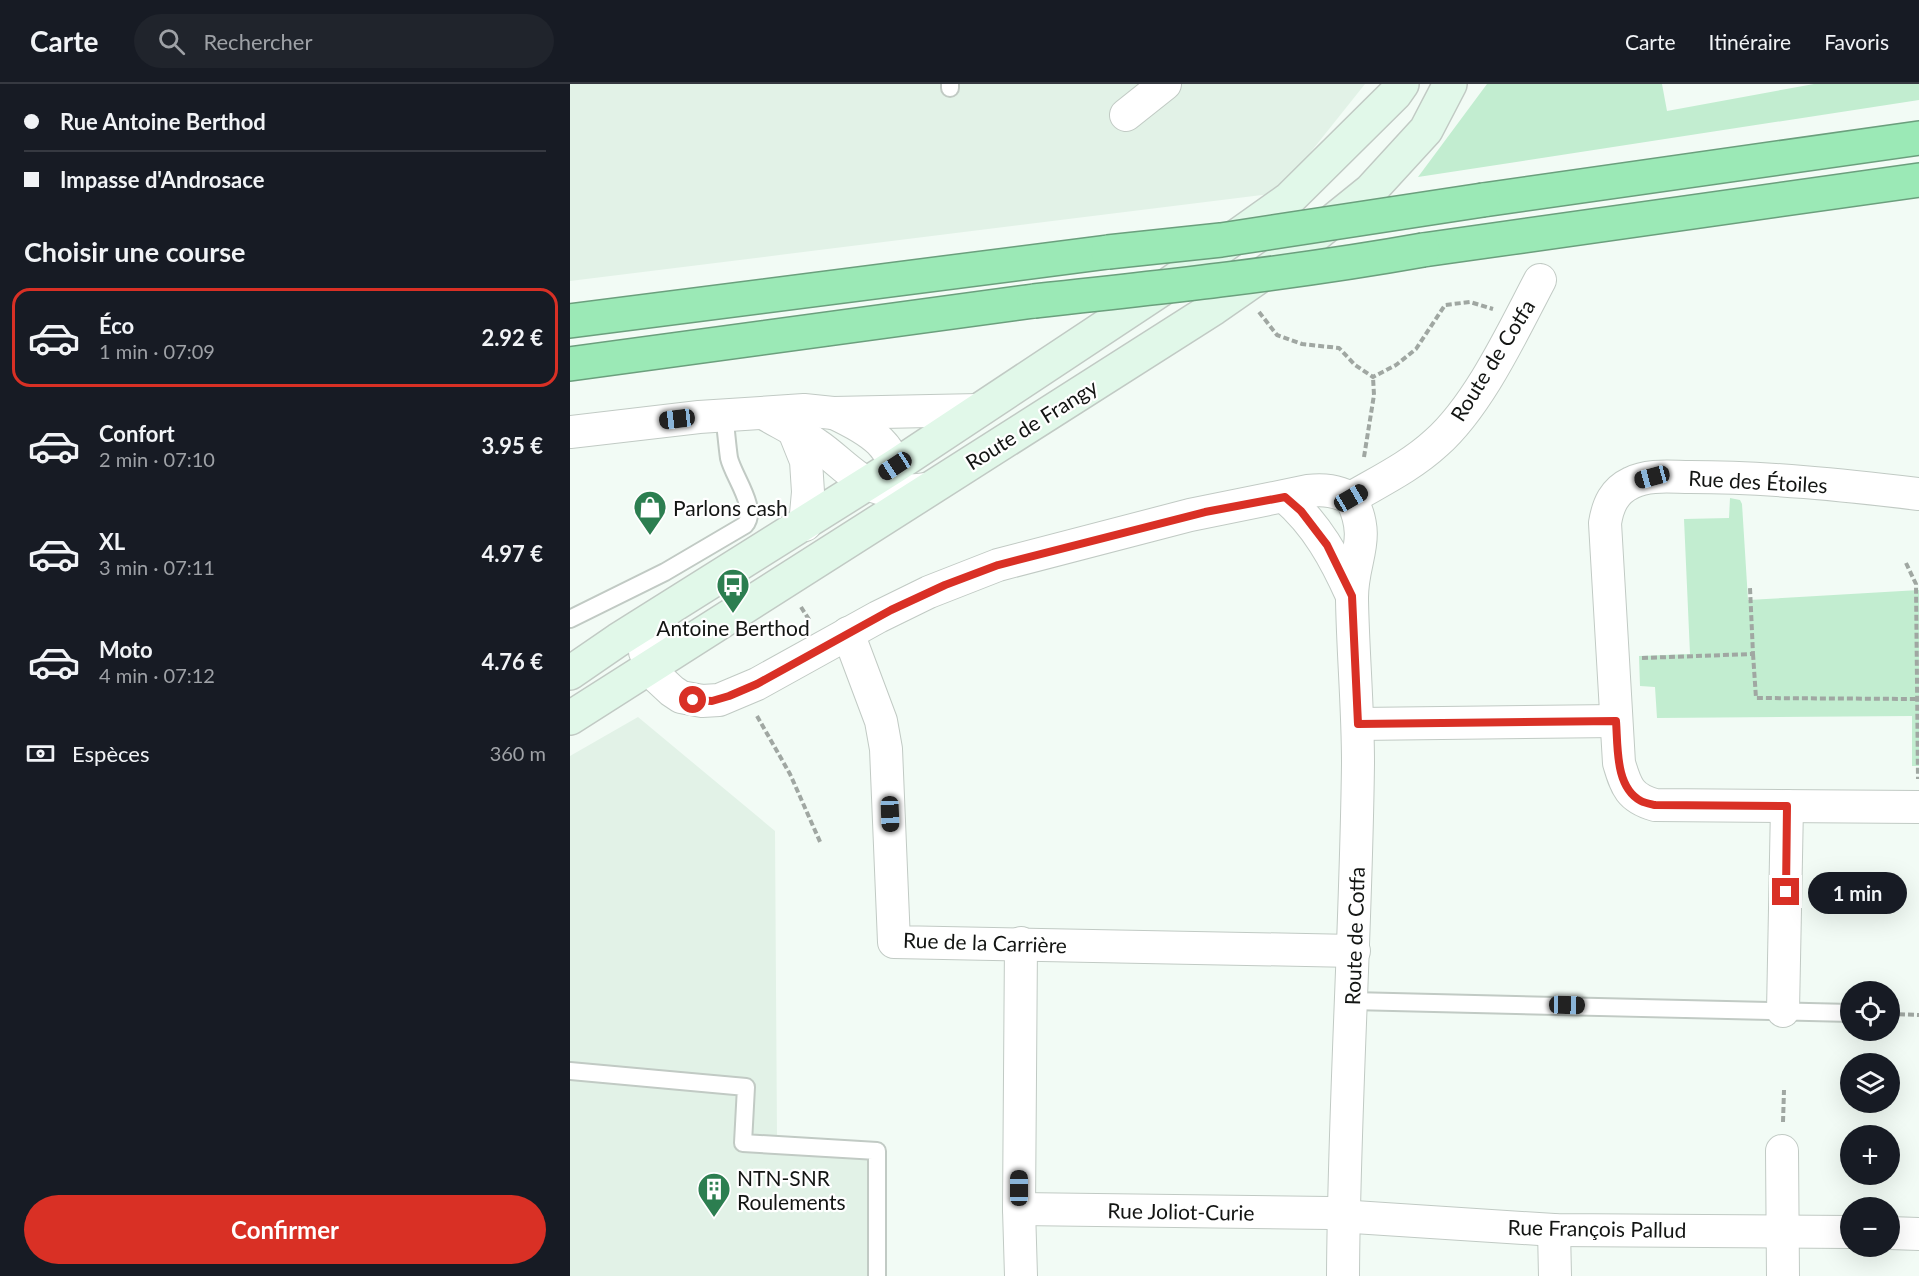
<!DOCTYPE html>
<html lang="fr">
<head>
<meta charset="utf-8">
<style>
	body { margin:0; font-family:Lato,sans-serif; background:#20242c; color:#f1f3f6; height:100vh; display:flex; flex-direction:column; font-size:22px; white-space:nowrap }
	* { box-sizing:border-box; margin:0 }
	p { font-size:20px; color:#9ea1a6 }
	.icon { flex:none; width:33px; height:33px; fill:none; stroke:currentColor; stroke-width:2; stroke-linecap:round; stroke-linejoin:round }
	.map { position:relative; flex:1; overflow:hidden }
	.drawer { display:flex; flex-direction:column; background:#171b24; width:570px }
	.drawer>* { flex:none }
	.guide { display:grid; align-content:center; height:132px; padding:0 24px; background:#171b24 }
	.controls { position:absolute; left:1270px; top:897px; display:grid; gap:12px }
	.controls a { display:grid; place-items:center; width:60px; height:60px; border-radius:50%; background:#171b24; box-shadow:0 6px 24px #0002; font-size:30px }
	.end { position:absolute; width:27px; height:27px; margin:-14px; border:8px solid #d93025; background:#fff; box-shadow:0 0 0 3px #fff }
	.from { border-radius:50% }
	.bubble { position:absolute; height:42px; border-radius:21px; background:#171b24; box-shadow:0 6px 24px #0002; font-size:20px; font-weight:700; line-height:42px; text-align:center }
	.car { position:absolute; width:18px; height:36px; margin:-18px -9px; border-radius:8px; box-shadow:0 0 4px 2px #0007; background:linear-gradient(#222 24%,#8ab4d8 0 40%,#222 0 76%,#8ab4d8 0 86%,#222 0) }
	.guide b { display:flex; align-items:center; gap:21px; height:57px; font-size:22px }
	.guide b+b { border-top:2px solid #363941 }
	.guide i { width:15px; height:15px; background:#f1f3f6 }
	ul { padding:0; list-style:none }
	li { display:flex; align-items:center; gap:18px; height:99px; margin:0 12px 9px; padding:0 12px; border:3px solid transparent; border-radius:18px }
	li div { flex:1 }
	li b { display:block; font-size:22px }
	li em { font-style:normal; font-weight:700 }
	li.active { border-color:#d93025 }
	li>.icon { width:54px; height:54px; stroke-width:1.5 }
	h2 { padding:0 24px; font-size:27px; line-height:72px }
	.pay { display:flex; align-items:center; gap:15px; height:66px; padding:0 24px; font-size:22px }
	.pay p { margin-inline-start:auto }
	.cta { display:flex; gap:12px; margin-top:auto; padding:12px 24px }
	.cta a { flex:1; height:69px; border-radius:36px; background:#d93025; color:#fff; font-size:24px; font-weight:700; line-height:69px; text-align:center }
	header { display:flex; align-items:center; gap:36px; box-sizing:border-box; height:84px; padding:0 30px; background:#171b24; border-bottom:2px solid #363941 }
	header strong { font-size:28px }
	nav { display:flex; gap:33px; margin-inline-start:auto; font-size:21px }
	.search { width:420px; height:54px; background:#20242c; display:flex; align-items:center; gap:15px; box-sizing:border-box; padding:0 21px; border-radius:33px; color:#9ea1a6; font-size:22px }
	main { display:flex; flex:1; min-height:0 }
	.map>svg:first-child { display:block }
</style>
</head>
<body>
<header>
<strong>Carte</strong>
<div class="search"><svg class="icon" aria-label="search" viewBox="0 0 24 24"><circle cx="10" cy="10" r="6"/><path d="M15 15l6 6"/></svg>Rechercher</div>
<nav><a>Carte</a><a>Itinéraire</a><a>Favoris</a></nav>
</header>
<main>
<section class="drawer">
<div class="guide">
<b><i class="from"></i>Rue Antoine Berthod</b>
<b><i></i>Impasse d'Androsace</b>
</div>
<h2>Choisir une course</h2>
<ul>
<li class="active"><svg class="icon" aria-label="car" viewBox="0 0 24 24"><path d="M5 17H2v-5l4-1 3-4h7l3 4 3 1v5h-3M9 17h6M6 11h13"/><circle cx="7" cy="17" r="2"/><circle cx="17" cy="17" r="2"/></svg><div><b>Éco</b><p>1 min · 07:09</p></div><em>2.92 €</em></li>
<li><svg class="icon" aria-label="car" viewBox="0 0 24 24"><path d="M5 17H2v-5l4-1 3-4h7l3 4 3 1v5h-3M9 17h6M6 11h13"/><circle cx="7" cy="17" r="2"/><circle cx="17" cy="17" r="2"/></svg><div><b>Confort</b><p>2 min · 07:10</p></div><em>3.95 €</em></li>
<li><svg class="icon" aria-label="car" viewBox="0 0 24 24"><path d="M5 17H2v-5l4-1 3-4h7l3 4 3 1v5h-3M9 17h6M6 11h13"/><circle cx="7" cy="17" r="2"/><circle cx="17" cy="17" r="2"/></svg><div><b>XL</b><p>3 min · 07:11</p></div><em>4.97 €</em></li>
<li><svg class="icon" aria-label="car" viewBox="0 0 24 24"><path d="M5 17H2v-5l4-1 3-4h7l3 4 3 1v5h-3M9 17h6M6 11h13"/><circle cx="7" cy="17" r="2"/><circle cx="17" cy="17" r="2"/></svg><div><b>Moto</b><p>4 min · 07:12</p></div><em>4.76 €</em></li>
</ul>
<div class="pay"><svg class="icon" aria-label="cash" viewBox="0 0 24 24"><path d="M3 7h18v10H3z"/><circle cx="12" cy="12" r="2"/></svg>Espèces<p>360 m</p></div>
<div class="cta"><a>Confirmer</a></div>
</section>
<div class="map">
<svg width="1349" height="1192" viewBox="0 0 1349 1192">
	<rect width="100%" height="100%" fill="#f2fbf5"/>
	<g fill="#e2f2e7">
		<polygon points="0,0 795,0 708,109 0,197"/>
		<polygon points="68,633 205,747 207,1054 312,1063 309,1192 0,1192 0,672"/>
	</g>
	<g fill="#c2edd0">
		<polygon points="917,0 1092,0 1097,27 1244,0 1349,0 1349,16 848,93"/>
		<polygon points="1160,414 1170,416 1172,420 1178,516 1349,506 1349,682 1342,682 1342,632 1087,634 1085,603 1070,602 1069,572 1120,570 1114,435 1159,434"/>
	</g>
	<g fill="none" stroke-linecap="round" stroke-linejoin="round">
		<defs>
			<g id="lane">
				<polyline points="380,0 380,4"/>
				<path d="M0,535L95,488L175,441C189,425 163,392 159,374C157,360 156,345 154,331"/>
				<polyline points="782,917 1281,929"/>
				<polyline points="0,987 176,1003 173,1059 307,1067 307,1192"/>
			</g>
			<g id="street">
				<polyline points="556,31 595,0"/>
				<path d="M264,329C298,345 332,363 326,407"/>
				<path d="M195,330C212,340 231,349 247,361C268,375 286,398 312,405C326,409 343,406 358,405"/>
				<polyline points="224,347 236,377 238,408 235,441"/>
				<polyline points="0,348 129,333 234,326 263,329 409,326"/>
				<path d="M1349,410C1273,401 1197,393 1120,393C1101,393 1079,390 1061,399C1044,407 1038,421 1035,439L1049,679C1056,703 1060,714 1085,721L1349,723"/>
				<path d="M715,413C747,441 765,474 782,512"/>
				<path d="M781,414C810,397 841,382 866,359C909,321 943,247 970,196"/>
				<path d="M97,526L76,554L75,568L88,594L102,607L111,613L132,617L149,616L187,600L308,533L359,508L428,481L620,431L738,407C755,405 766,407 781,414C803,457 781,475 782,516C783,570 788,624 788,679C786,850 774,1021 773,1192"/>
				<polyline points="278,549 311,637 316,665 324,858 784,867"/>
				<polyline points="788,640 1046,637"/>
				<polyline points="1213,927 1217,722"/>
				<polyline points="1212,1067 1213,1192"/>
				<polyline points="449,1125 759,1129 784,1133 984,1146 1281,1148"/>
				<polyline points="984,1146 985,1192"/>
				<polyline points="1320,1149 1349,1150"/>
				<polyline points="451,1192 449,1125 451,859"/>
			</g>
			<g id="secondary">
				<polyline points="0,589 48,556 325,382 598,201 719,115 825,10 832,0"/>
				<polyline points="0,634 644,224 723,169 801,106 856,46 880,0"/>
			</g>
			<g id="highway">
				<polyline points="913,116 1349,54"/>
				<polyline points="853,166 1349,96"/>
				<polyline points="0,237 538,168"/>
				<polyline points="0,280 464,217"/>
			</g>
		</defs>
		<use href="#lane" stroke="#c1cac4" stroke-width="20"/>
		<use href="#street" stroke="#c1cac4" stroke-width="34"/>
		<use href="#secondary" stroke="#c1cac4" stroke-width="36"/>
		<use href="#highway" stroke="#6b9f7d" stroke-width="36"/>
		<g stroke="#a0a7a2" stroke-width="4" stroke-dasharray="6 3" stroke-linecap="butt">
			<polyline points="689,228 707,251 732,260 769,264 785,281 803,293 826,281 846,265 875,221 900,218 923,225"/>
			<polyline points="794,373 804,311 803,293"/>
			<polyline points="1336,479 1346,500 1348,695"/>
			<polyline points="231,523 240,537"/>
			<polyline points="1183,570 1186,614 1347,615"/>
			<polyline points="1072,574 1183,570 1180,504"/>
			<polyline points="187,632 220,690 251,760"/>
			<polyline points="1320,930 1349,931"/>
			<polyline points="1213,1038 1214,1006"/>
		</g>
		<use href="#lane" stroke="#fff" stroke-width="16"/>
		<use href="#street" stroke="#fff" stroke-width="32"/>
		<use href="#secondary" stroke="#e1f8e9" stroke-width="33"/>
		<use href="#highway" stroke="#9be9b6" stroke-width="33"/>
		<defs>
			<g id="highway-bridge">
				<polyline points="538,168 651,156 913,116"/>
				<path d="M464,217C594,203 724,189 853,166"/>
			</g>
		</defs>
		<use href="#highway-bridge" stroke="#6b9f7d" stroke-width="36" stroke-linecap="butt"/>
		<use href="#highway-bridge" stroke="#9be9b6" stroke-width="33"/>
	</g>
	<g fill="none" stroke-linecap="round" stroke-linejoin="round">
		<path stroke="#d93025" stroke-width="8" d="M123,616L142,617L159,612L187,600L321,526L375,501L428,481L635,428L715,413L731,427L757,461L782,512L788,640L1046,637C1048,663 1045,703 1071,717C1075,719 1081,720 1085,721L1217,722L1216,808"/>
	</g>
	<defs>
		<symbol id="shop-pin" viewBox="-11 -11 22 30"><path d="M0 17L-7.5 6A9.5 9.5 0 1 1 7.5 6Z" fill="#2c7e50" stroke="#fff"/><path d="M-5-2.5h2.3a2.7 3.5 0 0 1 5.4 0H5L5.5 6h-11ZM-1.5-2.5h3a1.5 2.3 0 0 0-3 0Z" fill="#fff"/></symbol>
		<symbol id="bus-pin" viewBox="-11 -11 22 30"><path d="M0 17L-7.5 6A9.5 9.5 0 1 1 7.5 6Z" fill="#2c7e50" stroke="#fff"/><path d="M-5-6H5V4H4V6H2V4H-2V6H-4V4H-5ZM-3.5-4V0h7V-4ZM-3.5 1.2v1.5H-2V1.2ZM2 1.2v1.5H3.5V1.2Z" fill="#fff"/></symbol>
		<symbol id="building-pin" viewBox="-11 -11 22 30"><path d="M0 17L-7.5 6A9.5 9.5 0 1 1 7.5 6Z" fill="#2c7e50" stroke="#fff"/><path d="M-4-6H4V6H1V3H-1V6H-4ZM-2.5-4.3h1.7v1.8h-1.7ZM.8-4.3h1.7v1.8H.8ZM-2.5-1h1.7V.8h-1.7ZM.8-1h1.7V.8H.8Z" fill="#fff"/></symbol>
	</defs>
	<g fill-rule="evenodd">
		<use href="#shop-pin" x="61" y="404" width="38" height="52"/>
		<use href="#bus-pin" x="144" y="482" width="38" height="52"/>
		<use href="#building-pin" x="125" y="1086" width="38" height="52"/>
	</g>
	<g text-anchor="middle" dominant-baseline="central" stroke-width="4.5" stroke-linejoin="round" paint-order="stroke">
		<g font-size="21" fill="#131513" stroke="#fff">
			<text transform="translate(922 276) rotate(-58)">Route de Cotfa</text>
			<text transform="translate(461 340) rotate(-32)">Route de Frangy</text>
			<text transform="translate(1188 397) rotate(3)">Rue des Étoiles</text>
			<text transform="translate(784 852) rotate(-88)">Route de Cotfa</text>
			<text transform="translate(415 858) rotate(2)">Rue de la Carrière</text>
			<text transform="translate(611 1127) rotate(1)">Rue Joliot-Curie</text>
			<text transform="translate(1027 1144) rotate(1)">Rue François Pallud</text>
		</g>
		<g font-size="21" fill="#131513" stroke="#fff" text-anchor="start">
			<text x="103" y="423">Parlons cash</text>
			<text x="163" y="543" text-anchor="middle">Antoine Berthod</text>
			<text x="167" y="1093">NTN-SNR<tspan x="167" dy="24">Roulements</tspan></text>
		</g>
	</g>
</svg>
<div class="controls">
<a><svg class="icon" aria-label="locate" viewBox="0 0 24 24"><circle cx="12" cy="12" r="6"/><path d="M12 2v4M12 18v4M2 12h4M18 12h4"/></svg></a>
<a><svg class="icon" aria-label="layers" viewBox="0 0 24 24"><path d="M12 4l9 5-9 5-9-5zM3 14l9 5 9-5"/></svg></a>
<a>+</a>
<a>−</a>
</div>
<i class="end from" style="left:123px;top:616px"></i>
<i class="end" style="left:1216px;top:808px"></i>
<div class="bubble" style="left:1238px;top:788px;width:99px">1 min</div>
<i class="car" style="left:107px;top:335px;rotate:263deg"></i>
<i class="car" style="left:325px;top:382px;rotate:237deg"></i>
<i class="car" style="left:1082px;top:393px;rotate:255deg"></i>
<i class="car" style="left:781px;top:414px;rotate:60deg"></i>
<i class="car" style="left:320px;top:730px;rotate:178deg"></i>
<i class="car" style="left:997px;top:921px;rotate:91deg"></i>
<i class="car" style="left:449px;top:1104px;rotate:0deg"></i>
</div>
</main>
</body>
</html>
